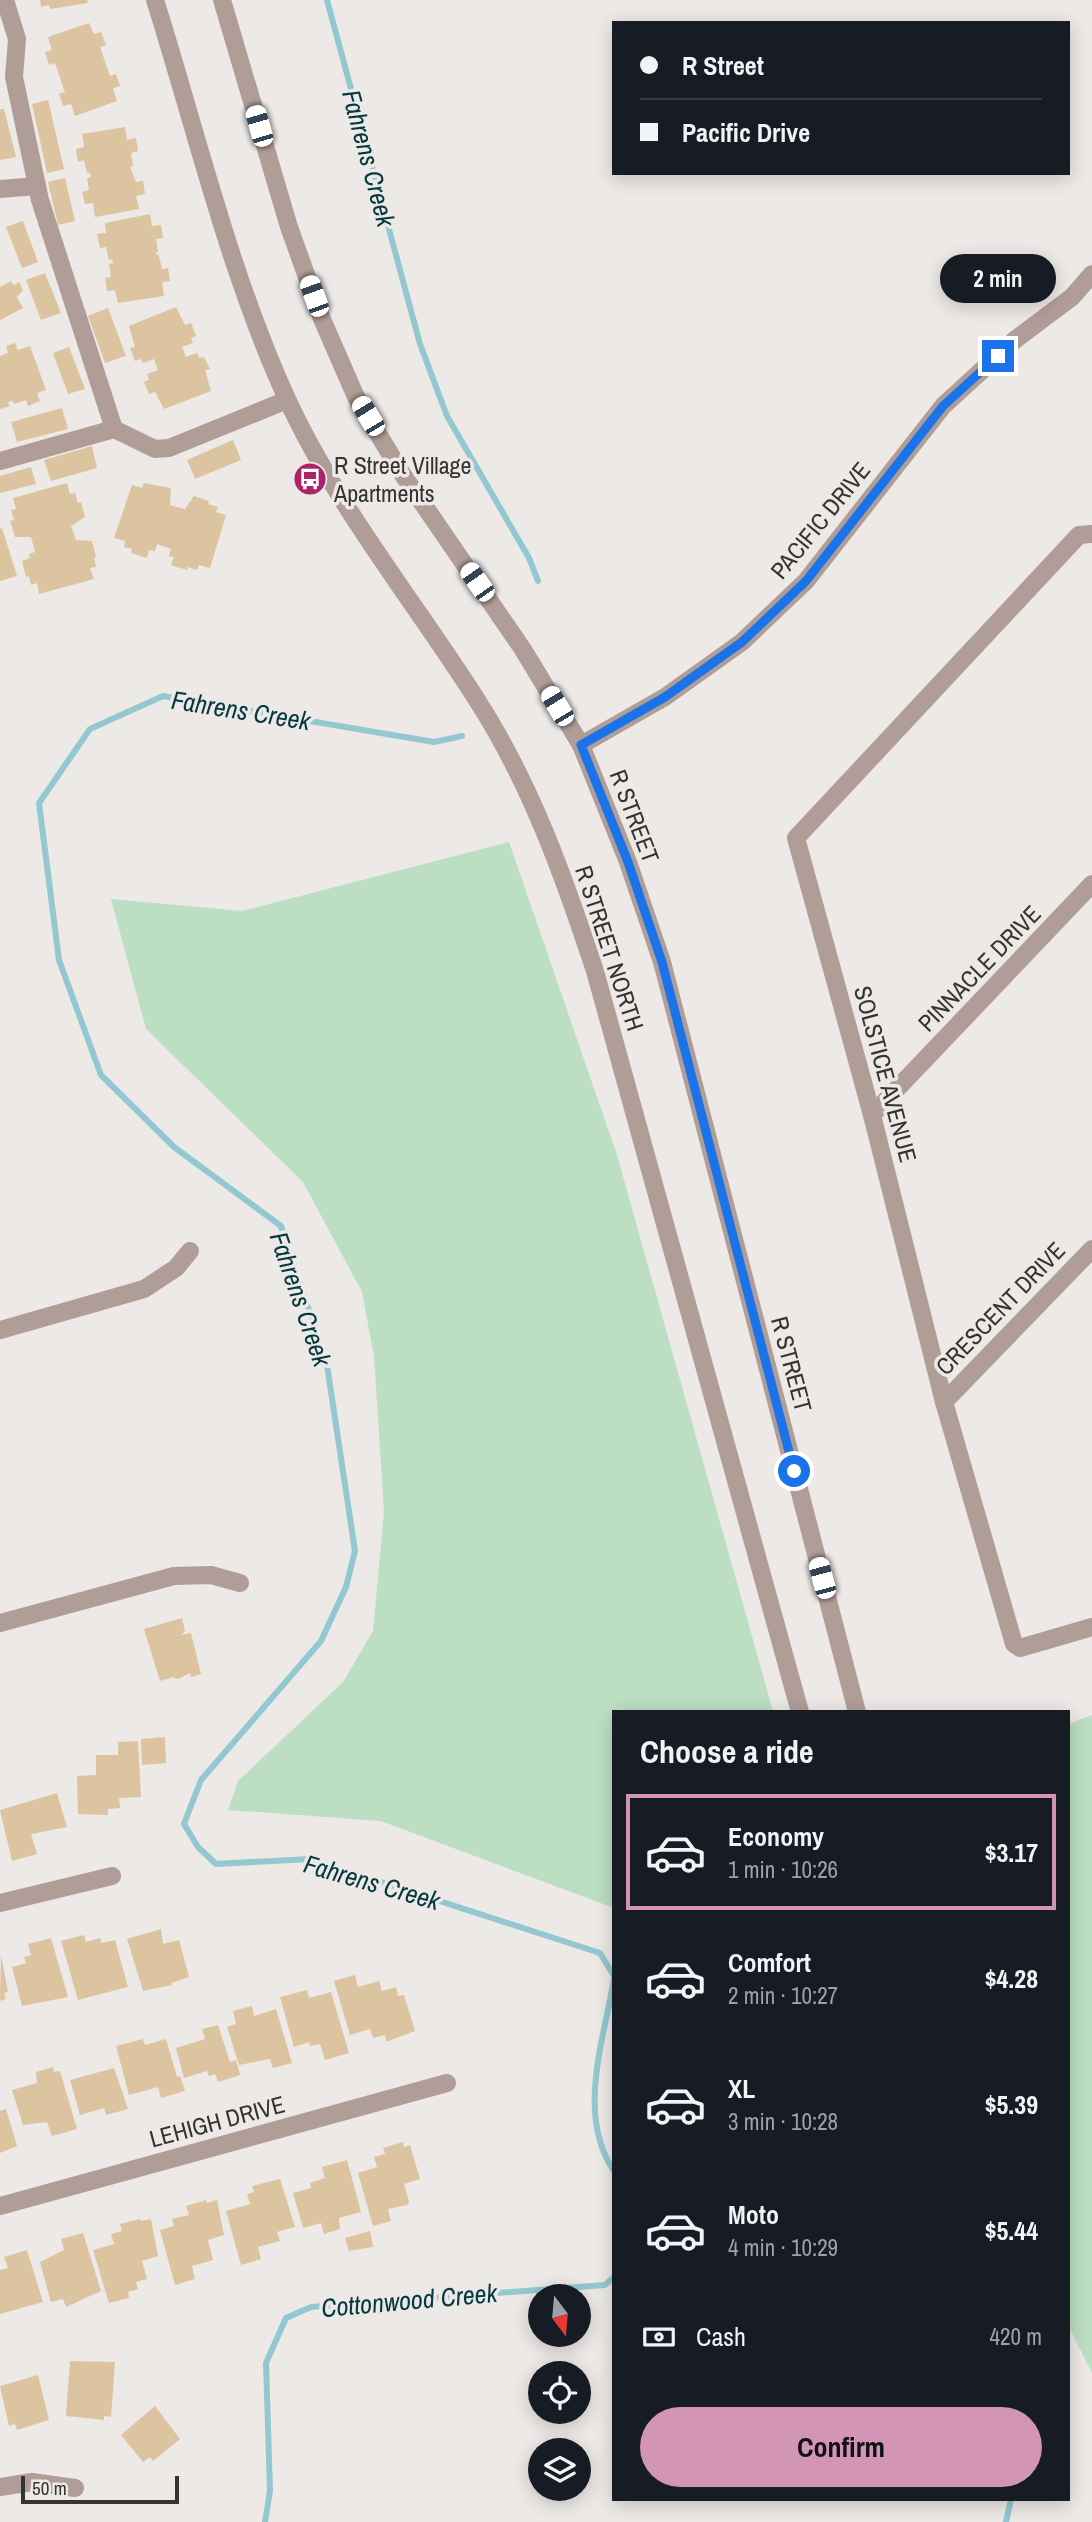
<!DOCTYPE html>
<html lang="en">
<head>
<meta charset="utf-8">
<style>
	body { margin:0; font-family:"Archivo Narrow",sans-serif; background:#20242c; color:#f1f3f6; height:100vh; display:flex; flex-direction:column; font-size:26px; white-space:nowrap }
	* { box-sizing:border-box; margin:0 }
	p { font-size:23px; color:#9ea1a6 }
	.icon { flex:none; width:38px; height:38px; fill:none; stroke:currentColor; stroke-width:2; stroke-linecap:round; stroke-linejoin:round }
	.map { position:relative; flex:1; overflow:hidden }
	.details { position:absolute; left:612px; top:1710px; width:458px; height:791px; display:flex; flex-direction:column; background:#171b24; border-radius:0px; box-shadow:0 4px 18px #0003 }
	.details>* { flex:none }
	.hud { position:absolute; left:612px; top:21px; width:458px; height:154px; border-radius:0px; box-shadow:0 4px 18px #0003; display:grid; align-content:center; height:154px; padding:0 28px; background:#171b24 }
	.needle { width:46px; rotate:164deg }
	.tools { position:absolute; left:528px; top:2284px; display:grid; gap:14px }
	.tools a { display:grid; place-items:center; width:63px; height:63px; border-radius:50%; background:#171b24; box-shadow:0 4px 18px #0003; font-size:35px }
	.scale { position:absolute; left:21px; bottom:18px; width:158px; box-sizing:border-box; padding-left:7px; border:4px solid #353433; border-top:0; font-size:19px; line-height:24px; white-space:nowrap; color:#353433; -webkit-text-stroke:5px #ece9e7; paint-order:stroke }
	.end { position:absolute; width:32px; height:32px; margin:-16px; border:9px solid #1a73e8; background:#fff; box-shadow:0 0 0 4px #fff }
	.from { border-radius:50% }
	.bubble { position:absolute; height:49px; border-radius:24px; background:#171b24; box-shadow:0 4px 18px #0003; font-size:23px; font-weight:800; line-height:49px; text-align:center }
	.car { position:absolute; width:21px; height:42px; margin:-21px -10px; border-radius:9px; box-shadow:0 0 5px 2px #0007; background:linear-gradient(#fff 24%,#345 0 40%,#fff 0 76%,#345 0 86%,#fff 0) }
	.hud b { display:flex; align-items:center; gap:24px; height:66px; font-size:26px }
	.hud b+b { border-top:2px solid #363941 }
	.hud i { width:18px; height:18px; background:#f1f3f6 }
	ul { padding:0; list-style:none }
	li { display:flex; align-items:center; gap:21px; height:116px; margin:0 14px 10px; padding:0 14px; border:4px solid transparent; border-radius:0px }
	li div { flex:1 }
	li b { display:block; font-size:26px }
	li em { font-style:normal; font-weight:800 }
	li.active { border-color:#d295b6 }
	li>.icon { width:63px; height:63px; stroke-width:1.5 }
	h2 { padding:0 28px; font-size:32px; line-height:84px }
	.pay { display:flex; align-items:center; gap:18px; height:77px; padding:0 28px; font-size:26px }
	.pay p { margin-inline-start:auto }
	.primary-button { display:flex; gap:14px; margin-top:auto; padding:14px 28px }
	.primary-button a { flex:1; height:80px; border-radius:42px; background:#d295b6; color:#111; font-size:28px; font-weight:800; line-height:80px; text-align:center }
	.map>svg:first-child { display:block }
</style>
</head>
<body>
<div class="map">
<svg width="1092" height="2522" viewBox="0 0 1092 2522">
	<rect width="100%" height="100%" fill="#ece9e7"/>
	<g fill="#bcdfc3">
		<polygon points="509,842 617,1155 773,1711 614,1712 614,1908 381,1821 228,1810 238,1781 343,1682 373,1631 384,1512 374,1356 362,1292 303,1182 146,1029 111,899 242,911"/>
		<polygon points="1092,1715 1092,2373 1069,2327 1069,1724"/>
	</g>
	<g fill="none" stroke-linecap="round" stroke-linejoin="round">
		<g stroke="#94c8d1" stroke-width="6">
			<polyline points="327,0 420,344 447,416 529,558 538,581"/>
			<polyline points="462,736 434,742 163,696 90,729 39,803 59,960 101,1075 174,1147 281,1226 327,1365 355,1551 346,1587 321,1641 201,1780 184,1824 198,1847 216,1864 310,1859 600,1953 614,1976"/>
			<path d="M614,1979C604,2039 576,2116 614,2171"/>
			<polyline points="265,2522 270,2491 266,2363 286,2318 311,2307 605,2285 614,2277"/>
			<polyline points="1006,2522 1011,2499"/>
		</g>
	</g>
	<g fill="#ddc4a0">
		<polygon points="40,0 87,0 88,3 50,9 49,5 41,7"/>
		<polygon points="89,23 94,34 101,32 106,45 100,47 110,76 116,74 120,86 113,88 117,101 75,116 71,104 63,106 59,94 65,92 55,63 49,65 45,52 52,50 48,37"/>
		<polygon points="48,100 64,169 47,173 32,104"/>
		<polygon points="0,109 4,109 16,157 0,160"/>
		<polygon points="125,127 127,140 136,138 138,151 131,153 133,166 130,167 136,182 143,181 145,194 136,196 139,209 95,217 93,203 85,204 82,192 89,190 87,178 91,177 90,173 87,173 84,160 78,162 76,149 84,147 82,134"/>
		<polygon points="65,178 75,221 58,225 48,182"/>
		<polygon points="150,214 152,226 161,225 163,238 156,239 158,252 155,253 159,256 162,269 168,268 170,281 162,282 164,296 118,303 115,290 107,291 105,278 111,277 109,264 113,263 112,259 109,260 106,247 100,248 97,234 106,233 105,223"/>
		<polygon points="23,221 38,262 22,268 6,227"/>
		<polygon points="45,273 61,313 41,320 26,280"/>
		<polygon points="11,281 14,285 19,282 23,290 17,297 23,308 0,320 0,287"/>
		<polygon points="176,307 185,325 191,323 196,336 191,338 193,343 182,347 186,357 197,353 199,358 204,357 210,369 205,370 211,391 164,409 155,392 149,394 144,382 149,380 147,374 158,370 154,359 143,363 140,359 135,361 130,348 135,347 129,326"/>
		<polygon points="108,308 126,356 105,363 88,316"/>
		<polygon points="15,343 18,350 30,346 46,390 37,393 40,401 28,406 26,400 14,404 13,401 8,402 10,406 0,409 0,356 8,353 6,346"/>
		<polygon points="69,347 85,389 68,394 53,353"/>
		<polygon points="62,408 68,429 17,442 11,422"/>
		<polygon points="233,440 241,460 195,479 187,460"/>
		<polygon points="92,446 97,468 51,481 44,460"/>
		<polygon points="31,467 36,484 0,493 0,476"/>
		<polygon points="67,483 70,494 75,493 78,503 81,502 85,517 71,526 76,540 92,541 96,557 94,558 96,567 90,568 94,579 39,594 37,583 31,585 29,576 26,577 22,561 30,558 29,554 35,552 31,537 15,537 10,521 14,520 11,510 16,509 13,498"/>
		<polygon points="144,483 171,488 170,505 185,509 194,496 209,501 208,504 218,507 216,512 226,515 210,568 199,565 197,570 188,567 187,570 171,565 174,557 169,556 171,549 157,544 155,551 149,550 147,558 131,553 132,549 124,547 125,541 114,538 132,485 142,488"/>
		<polygon points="2,528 17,576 0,581 0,529"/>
		<polygon points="182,1618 185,1631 181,1635 191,1633 201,1674 191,1677 190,1673 178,1679 173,1677 160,1681 144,1629"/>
		<polygon points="165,1737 166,1763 142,1765 141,1739"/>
		<polygon points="138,1741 141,1797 119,1798 120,1808 108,1809 108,1815 78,1814 77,1776 96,1775 96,1755 118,1755 118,1742"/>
		<polygon points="57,1793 67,1827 31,1834 37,1854 12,1861 0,1810"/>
		<polygon points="161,1929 163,1944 179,1940 189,1977 171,1983 172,1985 143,1991 127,1939"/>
		<polygon points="84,1935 86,1942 100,1938 102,1943 115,1940 128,1987 78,2000 61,1941"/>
		<polygon points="51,1938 68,1997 22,2006 12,1967 26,1963 24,1957 31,1955 28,1944"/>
		<polygon points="1,1954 8,1992 4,1993 6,1999 0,2001"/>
		<polygon points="355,1975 358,1987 379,1981 382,1991 396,1987 398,1996 404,1995 415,2031 386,2042 385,2035 373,2038 370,2029 350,2035 334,1981"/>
		<polygon points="307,1990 309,1998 331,1992 349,2053 325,2060 320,2044 310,2046 309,2042 294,2047 280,1997"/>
		<polygon points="252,2006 254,2016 276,2009 292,2063 273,2068 270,2059 239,2065 227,2027 236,2024 233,2011"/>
		<polygon points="218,2025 230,2062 236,2060 240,2075 218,2082 215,2074 209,2076 207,2071 184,2078 176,2048 205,2039 202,2029"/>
		<polygon points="143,2039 145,2045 166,2039 177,2077 180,2076 185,2091 161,2098 158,2087 129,2095 116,2046"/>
		<polygon points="53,2067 54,2072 60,2071 77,2129 52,2136 47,2122 23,2125 12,2090 37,2083 36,2072"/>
		<polygon points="114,2068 128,2109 106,2115 104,2108 80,2115 70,2080"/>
		<polygon points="6,2109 17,2146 0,2153 0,2111"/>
		<polygon points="403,2142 404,2147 410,2145 420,2179 404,2184 409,2202 407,2205 388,2209 391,2221 373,2226 358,2173 377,2167 374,2157 385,2154 383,2148"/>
		<polygon points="347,2160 361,2212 339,2218 340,2229 324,2234 321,2223 303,2228 293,2193 311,2188 310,2183 325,2178 322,2167"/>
		<polygon points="280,2179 295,2227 277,2232 280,2241 258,2247 261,2259 241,2265 226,2211 250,2204 247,2194 254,2192 252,2186"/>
		<polygon points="206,2200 207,2203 217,2200 224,2235 208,2240 213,2260 192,2266 195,2279 175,2285 160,2230 174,2226 172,2219 189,2215 186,2206"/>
		<polygon points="140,2219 141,2221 151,2219 158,2256 142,2261 147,2279 136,2282 138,2289 128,2292 129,2298 109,2303 93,2250 114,2244 111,2234 122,2231 120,2224"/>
		<polygon points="370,2231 373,2247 349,2251 345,2238"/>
		<polygon points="83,2233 101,2291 66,2307 63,2299 51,2302 40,2262 64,2250 61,2239"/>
		<polygon points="27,2250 43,2302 0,2314 0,2270 8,2268 4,2257"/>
		<polygon points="70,2361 115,2362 111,2417 104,2416 104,2420 66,2416"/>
		<polygon points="38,2375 49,2420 17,2430 15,2424 9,2426 0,2386"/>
		<polygon points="155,2406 180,2439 153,2461 150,2457 143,2462 121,2435"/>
	</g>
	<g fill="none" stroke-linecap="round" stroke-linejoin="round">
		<g stroke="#b19d97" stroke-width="18">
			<polyline points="5,0 17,39 14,77 40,200 114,429"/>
			<path d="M155,0C197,133 229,272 287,399C337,507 414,601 477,700C531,784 564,877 595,971L800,1712"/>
			<polyline points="222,0 289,227 322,319 356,397 401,472 522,648 581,745 628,862 662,962 857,1712"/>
			<polyline points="0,189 37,186"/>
			<polyline points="0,461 114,429 155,449 169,448 287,400"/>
			<polyline points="1092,534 1079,535 796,838 872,1115 944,1402 1014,1644 1020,1648 1092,1627"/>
			<polyline points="581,745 665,697 742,642 806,581 943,406 1016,339 1072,297 1092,274"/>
			<polyline points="872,1115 1092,884"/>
			<polyline points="0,1330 144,1289 176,1268 190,1251"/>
			<polyline points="944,1402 1092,1249"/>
			<polyline points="0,1623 174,1576 211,1575 240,1583"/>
			<polyline points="0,1903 112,1876"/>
			<polyline points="0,2206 447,2083"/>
			<polyline points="0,2487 32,2482 75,2488"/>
		</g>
	</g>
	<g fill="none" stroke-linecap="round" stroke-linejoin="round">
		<polyline stroke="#1a73e8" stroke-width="9" points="794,1471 662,962 628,862 581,745 665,697 742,642 806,581 943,406 998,356"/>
	</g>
	<defs>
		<symbol id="bus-disc" viewBox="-11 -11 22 22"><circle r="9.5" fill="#ab2368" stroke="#ece9e7"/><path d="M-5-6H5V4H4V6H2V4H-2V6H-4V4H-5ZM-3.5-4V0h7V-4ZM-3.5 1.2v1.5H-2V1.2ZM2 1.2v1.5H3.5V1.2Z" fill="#fff"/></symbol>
	</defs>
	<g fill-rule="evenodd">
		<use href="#bus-disc" x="291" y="460" width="38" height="38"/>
	</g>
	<g text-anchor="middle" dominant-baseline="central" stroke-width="7" stroke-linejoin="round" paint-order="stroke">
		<g font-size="24" fill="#353433" stroke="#ece9e7" text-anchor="start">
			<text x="334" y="465">R Street Village<tspan x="334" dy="28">Apartments</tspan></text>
		</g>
		<g font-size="24" fill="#353433" stroke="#ece9e7">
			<text transform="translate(820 520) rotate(-51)">PACIFIC DRIVE</text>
			<text transform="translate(635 816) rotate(69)">R STREET</text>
			<text transform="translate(610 948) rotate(72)">R STREET NORTH</text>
			<text transform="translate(979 968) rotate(-46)">PINNACLE DRIVE</text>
			<text transform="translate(886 1074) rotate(75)">SOLSTICE AVENUE</text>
			<text transform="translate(1000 1308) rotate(-46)">CRESCENT DRIVE</text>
			<text transform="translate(792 1364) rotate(75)">R STREET</text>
			<text transform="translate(217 2121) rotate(-15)">LEHIGH DRIVE</text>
		</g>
		<g font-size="26" font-style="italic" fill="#05383f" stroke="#ece9e7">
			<text transform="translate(369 158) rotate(75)">Fahrens Creek</text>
			<text transform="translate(241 710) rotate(9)">Fahrens Creek</text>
			<text transform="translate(301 1299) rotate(71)">Fahrens Creek</text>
			<text transform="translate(372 1882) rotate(16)">Fahrens Creek</text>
			<text transform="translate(409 2300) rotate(-5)">Cottonwood Creek</text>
		</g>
	</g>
</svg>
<div class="tools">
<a><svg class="needle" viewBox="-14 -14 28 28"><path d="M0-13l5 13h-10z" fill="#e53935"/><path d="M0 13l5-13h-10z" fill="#9ea1a6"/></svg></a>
<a><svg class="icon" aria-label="locate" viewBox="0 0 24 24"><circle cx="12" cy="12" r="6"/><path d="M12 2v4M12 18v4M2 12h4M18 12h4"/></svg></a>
<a><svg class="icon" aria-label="layers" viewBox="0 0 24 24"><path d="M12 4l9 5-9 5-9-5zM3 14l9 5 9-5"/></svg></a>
</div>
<div class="scale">50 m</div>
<i class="end from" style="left:794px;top:1471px"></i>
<i class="end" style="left:998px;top:356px"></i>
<div class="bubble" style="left:940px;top:254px;width:116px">2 min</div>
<i class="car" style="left:259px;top:126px;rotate:344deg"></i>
<i class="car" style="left:314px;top:296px;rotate:340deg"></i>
<i class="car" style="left:368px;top:416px;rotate:329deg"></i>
<i class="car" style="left:477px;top:582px;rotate:325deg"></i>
<i class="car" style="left:557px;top:706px;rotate:329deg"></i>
<i class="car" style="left:822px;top:1578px;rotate:345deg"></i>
<div class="hud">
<b><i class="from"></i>R Street</b>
<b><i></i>Pacific Drive</b>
</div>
<section class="details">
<h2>Choose a ride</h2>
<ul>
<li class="active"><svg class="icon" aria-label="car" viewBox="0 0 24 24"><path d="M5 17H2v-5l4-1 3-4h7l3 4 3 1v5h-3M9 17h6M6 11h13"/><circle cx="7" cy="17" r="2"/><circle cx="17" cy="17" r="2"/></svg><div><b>Economy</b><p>1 min · 10:26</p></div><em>$3.17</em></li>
<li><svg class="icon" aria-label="car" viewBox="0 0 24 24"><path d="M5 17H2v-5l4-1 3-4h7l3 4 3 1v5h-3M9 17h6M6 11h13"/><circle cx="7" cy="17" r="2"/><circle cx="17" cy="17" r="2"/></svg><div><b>Comfort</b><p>2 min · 10:27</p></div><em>$4.28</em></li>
<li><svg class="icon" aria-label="car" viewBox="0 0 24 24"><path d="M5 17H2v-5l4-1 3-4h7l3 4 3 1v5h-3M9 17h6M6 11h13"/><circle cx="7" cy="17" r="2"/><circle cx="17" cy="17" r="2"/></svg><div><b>XL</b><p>3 min · 10:28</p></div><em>$5.39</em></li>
<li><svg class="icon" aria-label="car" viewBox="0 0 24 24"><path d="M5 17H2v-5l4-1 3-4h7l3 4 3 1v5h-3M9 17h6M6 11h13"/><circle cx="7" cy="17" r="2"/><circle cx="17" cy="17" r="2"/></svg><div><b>Moto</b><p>4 min · 10:29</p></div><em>$5.44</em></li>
</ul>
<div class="pay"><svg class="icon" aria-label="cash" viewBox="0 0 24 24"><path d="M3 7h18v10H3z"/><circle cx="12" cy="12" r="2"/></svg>Cash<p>420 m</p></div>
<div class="primary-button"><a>Confirm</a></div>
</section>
</div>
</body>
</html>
